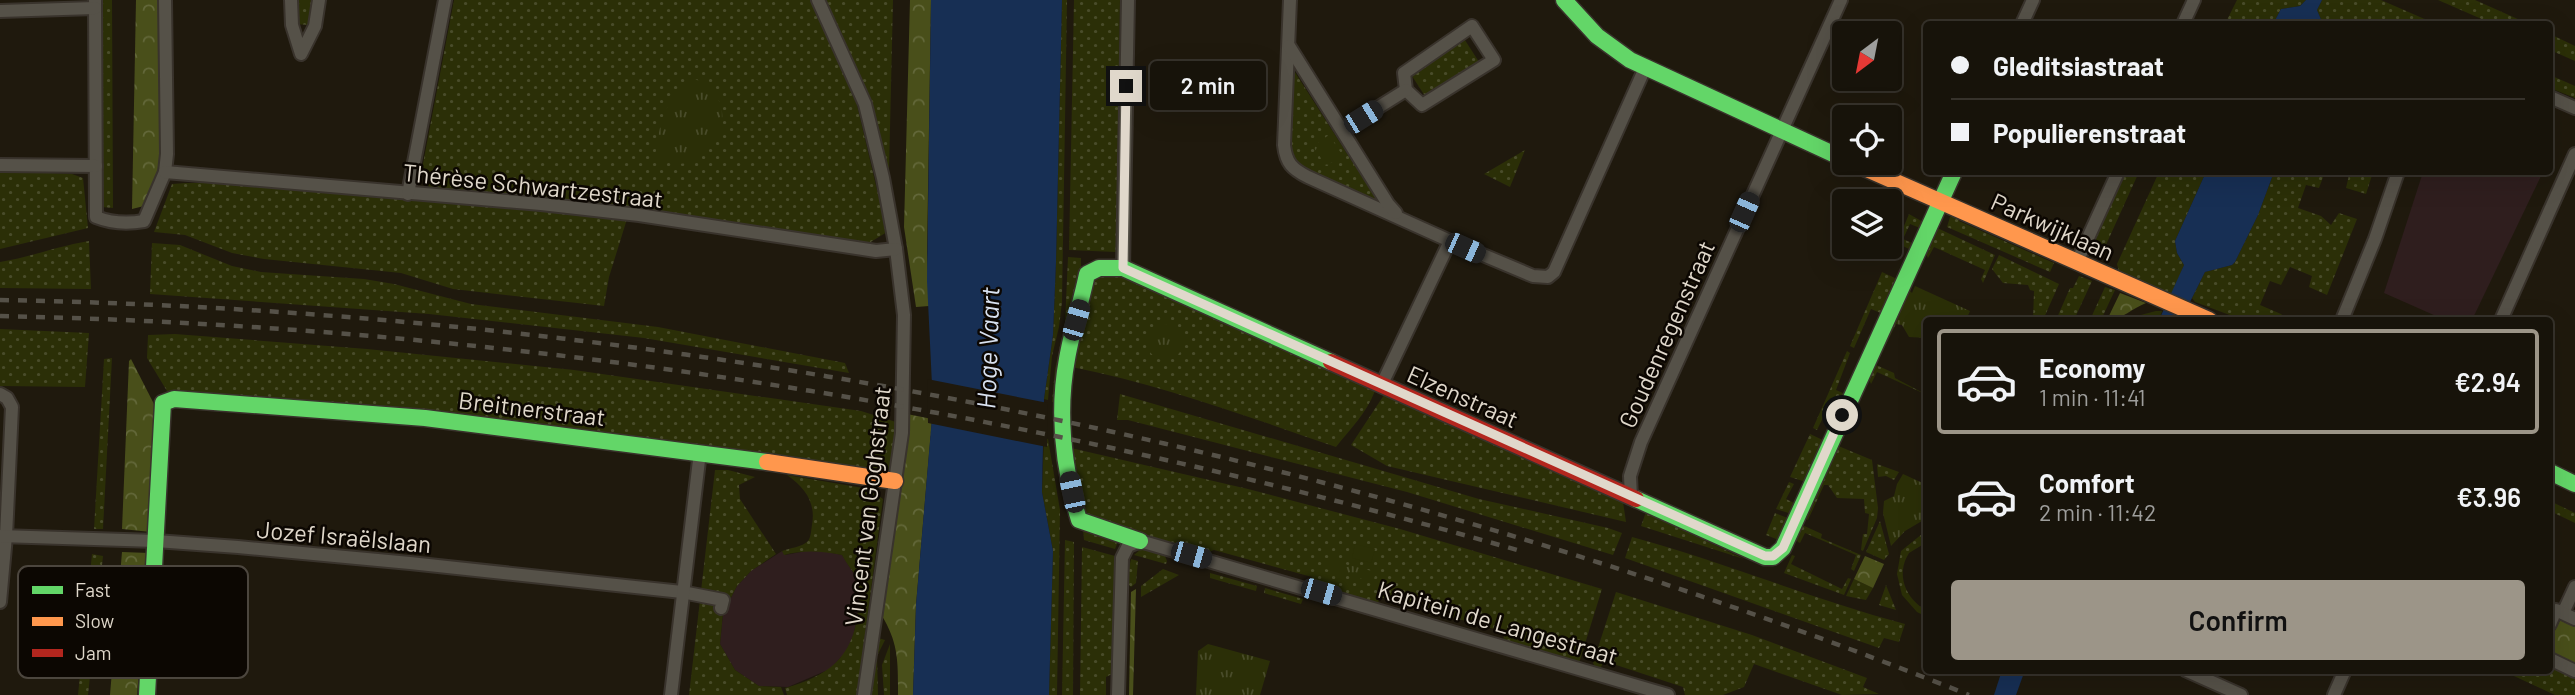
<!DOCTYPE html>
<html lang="en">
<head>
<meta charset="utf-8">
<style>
	body { margin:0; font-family:Barlow,sans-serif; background:#242018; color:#f1f3f6; height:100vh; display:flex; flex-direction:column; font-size:26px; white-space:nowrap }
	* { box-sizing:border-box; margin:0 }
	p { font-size:23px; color:#9e9e9c }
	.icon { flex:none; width:38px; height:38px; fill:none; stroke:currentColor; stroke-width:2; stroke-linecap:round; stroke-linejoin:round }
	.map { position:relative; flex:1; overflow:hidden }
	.sheet { position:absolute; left:1923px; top:317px; width:630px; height:357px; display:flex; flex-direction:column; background:#17130a; border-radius:7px; box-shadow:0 7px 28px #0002,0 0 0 2px #36322b }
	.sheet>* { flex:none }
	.banner { position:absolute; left:1923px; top:21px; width:630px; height:154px; border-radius:7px; box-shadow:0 7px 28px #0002,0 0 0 2px #36322b; display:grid; align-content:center; height:154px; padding:0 28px; background:#17130a }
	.needle { width:46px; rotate:212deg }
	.tools { position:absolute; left:1832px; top:21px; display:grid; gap:14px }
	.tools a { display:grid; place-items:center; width:70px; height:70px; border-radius:7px; background:#17130a; box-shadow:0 7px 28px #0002,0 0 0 2px #36322b; font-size:35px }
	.end { position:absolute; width:32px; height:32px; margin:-16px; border:9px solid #e0d8cb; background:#111; box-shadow:0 0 0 4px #111 }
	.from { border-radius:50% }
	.bubble { position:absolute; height:49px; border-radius:7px; background:#17130a; box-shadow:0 7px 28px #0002,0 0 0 2px #36322b; font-size:23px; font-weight:600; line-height:49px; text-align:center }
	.car { position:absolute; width:21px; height:42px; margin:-21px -10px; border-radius:9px; box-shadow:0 0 5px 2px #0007; background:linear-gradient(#222 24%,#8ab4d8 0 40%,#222 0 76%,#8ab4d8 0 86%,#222 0) }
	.banner b { display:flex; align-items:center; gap:24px; height:66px; font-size:26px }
	.banner b+b { border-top:2px solid #36322b }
	.banner i { width:18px; height:18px; background:#f1f3f6 }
	ul { padding:12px 0 0; list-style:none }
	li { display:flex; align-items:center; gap:21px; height:105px; margin:0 14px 10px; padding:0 14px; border:4px solid transparent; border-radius:7px }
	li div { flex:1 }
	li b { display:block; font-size:26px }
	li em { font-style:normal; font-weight:600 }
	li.current { border-color:#9c9588 }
	li>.icon { width:63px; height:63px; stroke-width:1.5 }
	.cta { display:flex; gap:14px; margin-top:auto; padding:14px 28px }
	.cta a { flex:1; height:80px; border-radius:7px; background:#9c9588; color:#111; font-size:28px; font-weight:600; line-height:80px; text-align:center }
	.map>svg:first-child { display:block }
</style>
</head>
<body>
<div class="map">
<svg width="2575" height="695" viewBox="0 0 2575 695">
	<defs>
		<pattern id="grass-dots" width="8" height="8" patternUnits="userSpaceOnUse" patternTransform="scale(1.75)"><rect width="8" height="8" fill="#2b2f07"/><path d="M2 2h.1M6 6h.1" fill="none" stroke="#494c2a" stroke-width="1.8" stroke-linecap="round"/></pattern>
		<pattern id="forest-crowns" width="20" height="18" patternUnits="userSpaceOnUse" patternTransform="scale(1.75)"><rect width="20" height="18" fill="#494f1a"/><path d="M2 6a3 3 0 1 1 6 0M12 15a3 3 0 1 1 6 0" fill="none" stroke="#63683a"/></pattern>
		<pattern id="park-tufts" width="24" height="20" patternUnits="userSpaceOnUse" patternTransform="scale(1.75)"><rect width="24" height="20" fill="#2b2f07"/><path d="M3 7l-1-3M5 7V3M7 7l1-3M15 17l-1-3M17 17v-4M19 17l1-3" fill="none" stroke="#494c2a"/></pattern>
	</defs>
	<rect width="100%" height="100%" fill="#1f190d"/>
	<g fill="#2f1e1e">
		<polygon points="2423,172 2530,172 2541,176 2472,320 2445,320 2384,293"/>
		<polygon points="782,551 785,555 806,551 822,551 842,555 858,580 859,601 857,620 852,640 844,654 830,669 788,687 759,686 735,670 720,644 723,613 737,586 751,571"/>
	</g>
	<g fill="url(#grass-dots)">
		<polygon points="100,0 112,0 113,208 101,207 103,118"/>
		<polygon points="296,0 312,0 308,25 296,24"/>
		<polygon points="454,0 811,0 857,105 887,232 869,243 652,211 429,187 422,169"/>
		<polygon points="823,0 893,0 889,171 887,171"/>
		<polygon points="1062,0 1067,0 1062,302 1059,327 1052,356 1048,400 1044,399 1053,335 1056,262"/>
		<polygon points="1074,0 1120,0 1116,252 1069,250"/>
		<polygon points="2237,0 2306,0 2300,6 2281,9 2273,24 2225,24"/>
		<polygon points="2322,0 2381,0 2436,24 2323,24 2317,10"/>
		<polygon points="2438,0 2475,0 2529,24 2493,24"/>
		<polygon points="2550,34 2575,46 2575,61 2550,50"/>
		<polygon points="1463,37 1479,62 1425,96 1410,73"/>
		<polygon points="1291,66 1378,202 1304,168 1291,155 1288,145"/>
		<polygon points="2550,75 2575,86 2575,98 2550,88"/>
		<polygon points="1525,150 1510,187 1484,174"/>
		<polygon points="0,171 72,174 83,178 88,228 0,249"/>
		<polygon points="2131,172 2139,172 2100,258 2094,254 2097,243 2093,241 2125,175"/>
		<polygon points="2159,172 2206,172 2175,241 2177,253 2184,265 2171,296 2119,272 2117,264"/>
		<polygon points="2274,172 2325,172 2319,188 2306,185 2298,208 2321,216 2331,225 2339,213 2357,219 2327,295 2309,287 2312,276 2290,267 2281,285 2270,281 2260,305 2281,314 2288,320 2243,320 2195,302 2192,298 2205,272 2232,265 2235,262 2258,215"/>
		<polygon points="2339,172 2373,172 2366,194 2346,188 2349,175"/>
		<polygon points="186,183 289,183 627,219 609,277 604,306 453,289 401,273 264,259 232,253 185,235 154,232 172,184"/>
		<polygon points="1909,214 1923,222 1920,228 1910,224 1903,239 1912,243 1909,249 1897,243"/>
		<polygon points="1950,217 1958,217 1959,221 2054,263 2050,272 1947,227"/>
		<polygon points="1933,226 1995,255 1983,283 1981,279 1985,270 1934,247 1928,258 1925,252"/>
		<path d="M89,241L91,289L0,288V262C31,257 58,246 89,241Z"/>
		<polygon points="152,243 180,245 232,266 261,272 364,279 394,284 471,304 658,327 845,363 849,373 644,338 429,314 150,294"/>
		<polygon points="1999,255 2059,284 2043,320 2033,320 2034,291 2030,290 2028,285 2003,283 1992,269"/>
		<polygon points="1068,257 1081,258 1081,283 1056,402 1052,402 1055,369 1065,323"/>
		<polygon points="1882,272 1897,279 1883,314 1871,309 1854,348 1850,346"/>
		<path d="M1099,276H1121L1373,387L1375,391C1366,414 1351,428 1336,447C1249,417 1162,385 1072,367L1092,284Z"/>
		<polygon points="2079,276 2092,281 2074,320 2056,320 2070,288 2073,288"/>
		<polygon points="2105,287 2115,290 2101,320 2090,320"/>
		<polygon points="0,329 89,333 85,387 0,386"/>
		<polygon points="175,334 367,349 574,370 861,411 896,422 892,470 883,473 361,406 167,391 147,358 148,335"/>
		<polygon points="1847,351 1850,353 1836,390 1845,394 1842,403 1832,399 1817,430 1813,428"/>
		<polygon points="112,358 103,529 94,529 104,359"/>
		<polygon points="1876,365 1894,373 1895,378 1927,395 1877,372 1871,384 1869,379"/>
		<polygon points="1120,394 1479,499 1608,528 1622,533 1613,555 1407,492 1128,420 1117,420"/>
		<polygon points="1384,395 1623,502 1626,522 1387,466 1351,445"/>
		<polygon points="1810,434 1825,441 1806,482 1790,477"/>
		<polygon points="1044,438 1048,439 1060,510 1057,695 1049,695 1053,551 1042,492"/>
		<polygon points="1836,445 1872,460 1878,508 1877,518 1863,551 1861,550 1863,534 1867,534 1869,514 1865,513 1864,499 1837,498 1828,485 1824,485 1808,520 1803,518"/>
		<polygon points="1071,448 1248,489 1400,529 1602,589 1579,663 1503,640 1505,632 1380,597 1378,603 1311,584 1312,577 1214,550 1204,554 1088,518 1077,492"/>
		<polygon points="1877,464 1899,472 1894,480 1886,476 1878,477"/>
		<polygon points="715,470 728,470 755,477 739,485 740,499 776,554 751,571 737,586 723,613 720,644 735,670 759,686 781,687 784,695 689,695"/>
		<path d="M787,475L869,489L883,499L857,695H787L785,688C828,676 853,658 858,611C859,601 861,588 857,578C853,571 846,563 842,555C821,551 805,550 784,555L782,551C790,548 802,547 808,541C811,537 811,531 812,525C816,502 805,488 787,475Z"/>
		<polygon points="1789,482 1794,484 1786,499 1796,504 1792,514 1776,509"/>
		<polygon points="2550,501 2575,513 2575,523 2550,511"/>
		<polygon points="1646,512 1744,559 1641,526"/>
		<polygon points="1775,513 1790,519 1781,541 1766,535"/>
		<polygon points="1880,521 1889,554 1884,560 1866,552"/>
		<polygon points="1800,524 1822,534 1821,538 1861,555 1854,571 1851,569 1856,555 1805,533 1800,543 1798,542 1796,539"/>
		<polygon points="1083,529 1113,539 1117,544 1115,549 1084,540"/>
		<path d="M1927,530V542L1909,553C1895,575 1906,599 1927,611V617L1917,612L1902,595L1897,574L1901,551Z"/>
		<path d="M1632,537C1724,562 1812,599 1905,624L1899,642L1884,638L1879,648L1625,558Z"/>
		<polygon points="1065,540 1074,542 1073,695 1062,695"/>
		<polygon points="1082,547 1115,556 1114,673 1106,677 1106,695 1080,695"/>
		<polygon points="1151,549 1164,554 1167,561 1166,564 1134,555 1140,550"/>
		<polygon points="92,554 103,556 88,695 78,695"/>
		<polygon points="1792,555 1795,556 1791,564 1842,589 1848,578 1851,579 1844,595 1784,573"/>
		<polygon points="1131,559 1138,561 1136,583 1131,587 1126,582"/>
		<polygon points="1163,569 1179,575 1141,597 1141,586"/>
		<polygon points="1210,573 1257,586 1256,591 1210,578"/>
		<polygon points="1854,579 1873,588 1866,600 1846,596"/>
		<polygon points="1886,585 1896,610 1879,605"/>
		<polygon points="1265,588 1303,599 1301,604 1264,593"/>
		<polygon points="1616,592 1752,635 1867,678 1863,687 1879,694 1842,695 1754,664 1744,687 1723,695 1685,695 1683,687 1604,661 1601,667 1595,667 1593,663"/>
		<polygon points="878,638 885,640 877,656 878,695 870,695"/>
		<polygon points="890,644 890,695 884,695 882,665"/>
		<polygon points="2550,667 2575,679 2575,695 2555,695 2501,670 2550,670"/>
	</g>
	<g fill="url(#forest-crowns)">
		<polygon points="136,0 159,0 162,160 144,206 132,209"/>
		<polygon points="910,0 931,0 927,253 929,306 916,307 904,227"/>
		<path d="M2120,293L2146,303C2133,308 2121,320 2107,320Z"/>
		<polygon points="131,359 156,408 151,532 122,529 129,361"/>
		<path d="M907,414L932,419L916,605L913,695H898C898,663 899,644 882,616Z"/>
		<polygon points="122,552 149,553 137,695 110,695"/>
		<polygon points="1865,556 1884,564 1873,588 1854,579"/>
		<polygon points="1136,589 1133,695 1129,695 1131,592"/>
		<polygon points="2560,620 2575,627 2575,665 2550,653 2550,641"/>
	</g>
	<g fill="url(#park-tufts)">
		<path d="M692,78C739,94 727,151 687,163C678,165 664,160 655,158C660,123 663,101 692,78Z"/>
		<polygon points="1329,135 1343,156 1326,166 1313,146"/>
		<polygon points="1915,286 1970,311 1966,320 1927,320 1927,338 1909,337 1902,325 1896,324 1879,359 1874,357 1910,287 1910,291 1912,293"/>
		<polygon points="2156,311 2162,311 2159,320 2122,320"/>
		<circle cx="1165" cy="342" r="18"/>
		<polygon points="1903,474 1927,485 1927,518 1905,531 1891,546 1883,513 1884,501 1894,496 1897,484"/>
		<polygon points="1328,560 1376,572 1373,582 1326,569"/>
		<polygon points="1208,644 1270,661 1260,695 1196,695 1198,651"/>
	</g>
	<polygon fill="#2b2f07" points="1355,544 1375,549 1371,563 1352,558"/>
	<g fill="#172f54">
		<polygon points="931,0 1062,0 1056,262 1053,335 1044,399 1042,492 1053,551 1049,695 913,695 916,605 933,406 927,281"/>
		<polygon points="2306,0 2322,0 2317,10 2323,24 2273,24 2281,9 2300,6"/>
		<polygon points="2206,172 2274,172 2258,215 2235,262 2232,265 2205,272 2181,320 2159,320 2184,265 2177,253 2175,241"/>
		<polygon points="2002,670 2025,670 2016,695 1994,695"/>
	</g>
	<polygon fill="#1f190d" points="927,379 1048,403 1047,447 928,423"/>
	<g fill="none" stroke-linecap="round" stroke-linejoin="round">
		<defs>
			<g id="street">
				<path d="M95,0L96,217C111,223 127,224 144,221L165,172L167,154L165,0"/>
				<polyline points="291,0 292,25 301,54 315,26 319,0"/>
				<polyline points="818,0 865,104 883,178 896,249 904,315 902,433 864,695"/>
				<path d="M1290,0L1284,145C1286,163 1292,169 1308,177L1450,241L1382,384"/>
				<polyline points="0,11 95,8"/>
				<polyline points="2022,24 2033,0"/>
				<polyline points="2183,24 2194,0"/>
				<polygon points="1472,26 1494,60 1422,105 1406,90 1404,73"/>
				<polyline points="1289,46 1388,204 1396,213"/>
				<polyline points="2550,97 2575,108"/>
				<polyline points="1342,130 1406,90"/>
				<polyline points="0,165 96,166"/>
				<polyline points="165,172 541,204 639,215 876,251 896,249"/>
				<polyline points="408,194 445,0"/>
				<polyline points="1450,241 1533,276 1548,277 1554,272 1645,68"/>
				<polyline points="2077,262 2118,172"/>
				<polyline points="1123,268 1128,0"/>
				<polyline points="2342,320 2375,239 2398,172"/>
				<polyline points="2501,320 2575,154"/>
				<polyline points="0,394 7,398 12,407 6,536 0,602"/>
				<polyline points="1631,498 1630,476 1641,442 1841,0"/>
				<polyline points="0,536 156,541 238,547 410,563 682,592 723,600 721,608"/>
				<polyline points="2563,613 2575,587"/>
				<polyline points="2550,624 2556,610 2575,619"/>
				<polyline points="2550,659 2575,671"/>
				<polyline points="2185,670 2241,695"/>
				<polyline points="671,695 700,452"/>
				<polyline points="1118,695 1122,558 1128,546 1140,541 1668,695"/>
				<polyline points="2334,695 2345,670"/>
			</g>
			<g id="fast">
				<polyline points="1564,0 1597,36 1630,60 1844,159"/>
				<polyline points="2550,472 2575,484"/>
				<polyline points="1636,499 1765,557 1773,557 1783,548 1954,172"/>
				<path d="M1140,541L1079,520C1063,467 1057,413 1067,359C1072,330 1081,303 1087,274L1099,268H1123L1331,362"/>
				<polyline points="147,695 163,403 174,399 425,418 767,462"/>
			</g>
			<g id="slow">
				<polyline points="1853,163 2209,320"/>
				<polyline points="767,462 895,481"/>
			</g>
			<polyline id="jam" points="1331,362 1636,499"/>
		</defs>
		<use href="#street" stroke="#39332c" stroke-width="16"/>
		<use href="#fast" stroke="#39332c" stroke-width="19"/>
		<use href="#slow" stroke="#39332c" stroke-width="19"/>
		<use href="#jam" stroke="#39332c" stroke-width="19"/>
		<use href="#street" stroke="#555148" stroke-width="12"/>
		<use href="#fast" stroke="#63d668" stroke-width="16"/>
		<use href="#slow" stroke="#ff974d" stroke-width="16"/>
		<use href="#jam" stroke="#b3261e" stroke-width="16"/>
		<g stroke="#555148" stroke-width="4.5" stroke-dasharray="9 9" stroke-linecap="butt">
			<path d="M0,300C672,312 1345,446 1969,695"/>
			<path d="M0,316C515,327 1023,408 1517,550"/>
		</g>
	</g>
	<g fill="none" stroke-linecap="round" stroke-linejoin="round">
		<polyline stroke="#e0d8cb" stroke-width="9" points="1126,86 1123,268 1765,556 1773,556 1783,548 1842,415"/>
	</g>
	<g text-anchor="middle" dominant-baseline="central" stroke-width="5" stroke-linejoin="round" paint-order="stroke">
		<g font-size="24" fill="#e0d8cb" stroke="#0c0702">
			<text transform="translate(533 185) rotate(6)">Thérèse Schwartzestraat</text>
			<text transform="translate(2053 226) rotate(24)">Parkwijklaan</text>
			<text transform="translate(1666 334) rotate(-66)">Goudenregenstraat</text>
			<text transform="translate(1463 396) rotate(24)">Elzenstraat</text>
			<text transform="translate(532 408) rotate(7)">Breitnerstraat</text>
			<text transform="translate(867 506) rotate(-83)">Vincent van Goghstraat</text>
			<text transform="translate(344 536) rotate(5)">Jozef Israëlslaan</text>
			<text transform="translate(1498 622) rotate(16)">Kapitein de Langestraat</text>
		</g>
		<g font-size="26" font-style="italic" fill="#d9e2f1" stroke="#0c0702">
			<text transform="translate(987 348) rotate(-88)">Hoge Vaart</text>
		</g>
	</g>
	<rect x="18" y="566" width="230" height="112" rx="10" fill="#0c0702" stroke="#4c463e" stroke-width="2"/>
	<rect x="32" y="586" width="31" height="8" fill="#63d668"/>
	<rect x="32" y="617" width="31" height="9" fill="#ff974d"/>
	<rect x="32" y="649" width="31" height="8" fill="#b3261e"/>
	<g font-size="19" fill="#e0d8cb">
		<text x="75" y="597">Fast</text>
		<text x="75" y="628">Slow</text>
		<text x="75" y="660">Jam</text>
	</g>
</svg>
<div class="tools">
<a><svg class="needle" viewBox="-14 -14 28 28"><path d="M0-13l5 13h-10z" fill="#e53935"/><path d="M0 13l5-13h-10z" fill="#9e9e9c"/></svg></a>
<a><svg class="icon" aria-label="locate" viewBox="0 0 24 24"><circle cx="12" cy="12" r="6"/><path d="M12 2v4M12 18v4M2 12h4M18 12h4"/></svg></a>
<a><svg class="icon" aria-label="layers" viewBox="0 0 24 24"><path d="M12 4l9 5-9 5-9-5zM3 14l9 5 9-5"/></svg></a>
</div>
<i class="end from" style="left:1842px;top:415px"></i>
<i class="end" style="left:1126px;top:86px"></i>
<div class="bubble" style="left:1150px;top:61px;width:116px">2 min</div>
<i class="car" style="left:1363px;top:117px;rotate:58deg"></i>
<i class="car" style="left:1744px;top:212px;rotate:24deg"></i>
<i class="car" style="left:1465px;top:248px;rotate:114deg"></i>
<i class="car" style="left:1076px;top:320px;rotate:16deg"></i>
<i class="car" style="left:1072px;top:492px;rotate:348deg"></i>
<i class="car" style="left:1191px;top:555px;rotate:106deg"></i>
<i class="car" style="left:1321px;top:592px;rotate:106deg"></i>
<div class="banner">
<b><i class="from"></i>Gleditsiastraat</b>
<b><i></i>Populierenstraat</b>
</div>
<section class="sheet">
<ul>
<li class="current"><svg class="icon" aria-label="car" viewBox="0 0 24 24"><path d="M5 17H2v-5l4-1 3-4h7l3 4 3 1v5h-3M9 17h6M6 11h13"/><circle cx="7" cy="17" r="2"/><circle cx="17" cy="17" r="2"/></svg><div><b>Economy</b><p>1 min · 11:41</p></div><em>€2.94</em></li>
<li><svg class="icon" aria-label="car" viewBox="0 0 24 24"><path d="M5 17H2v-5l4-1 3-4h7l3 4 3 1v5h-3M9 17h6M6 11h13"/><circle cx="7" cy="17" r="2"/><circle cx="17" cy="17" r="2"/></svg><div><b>Comfort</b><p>2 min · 11:42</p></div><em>€3.96</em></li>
</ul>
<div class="cta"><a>Confirm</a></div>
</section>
</div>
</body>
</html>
